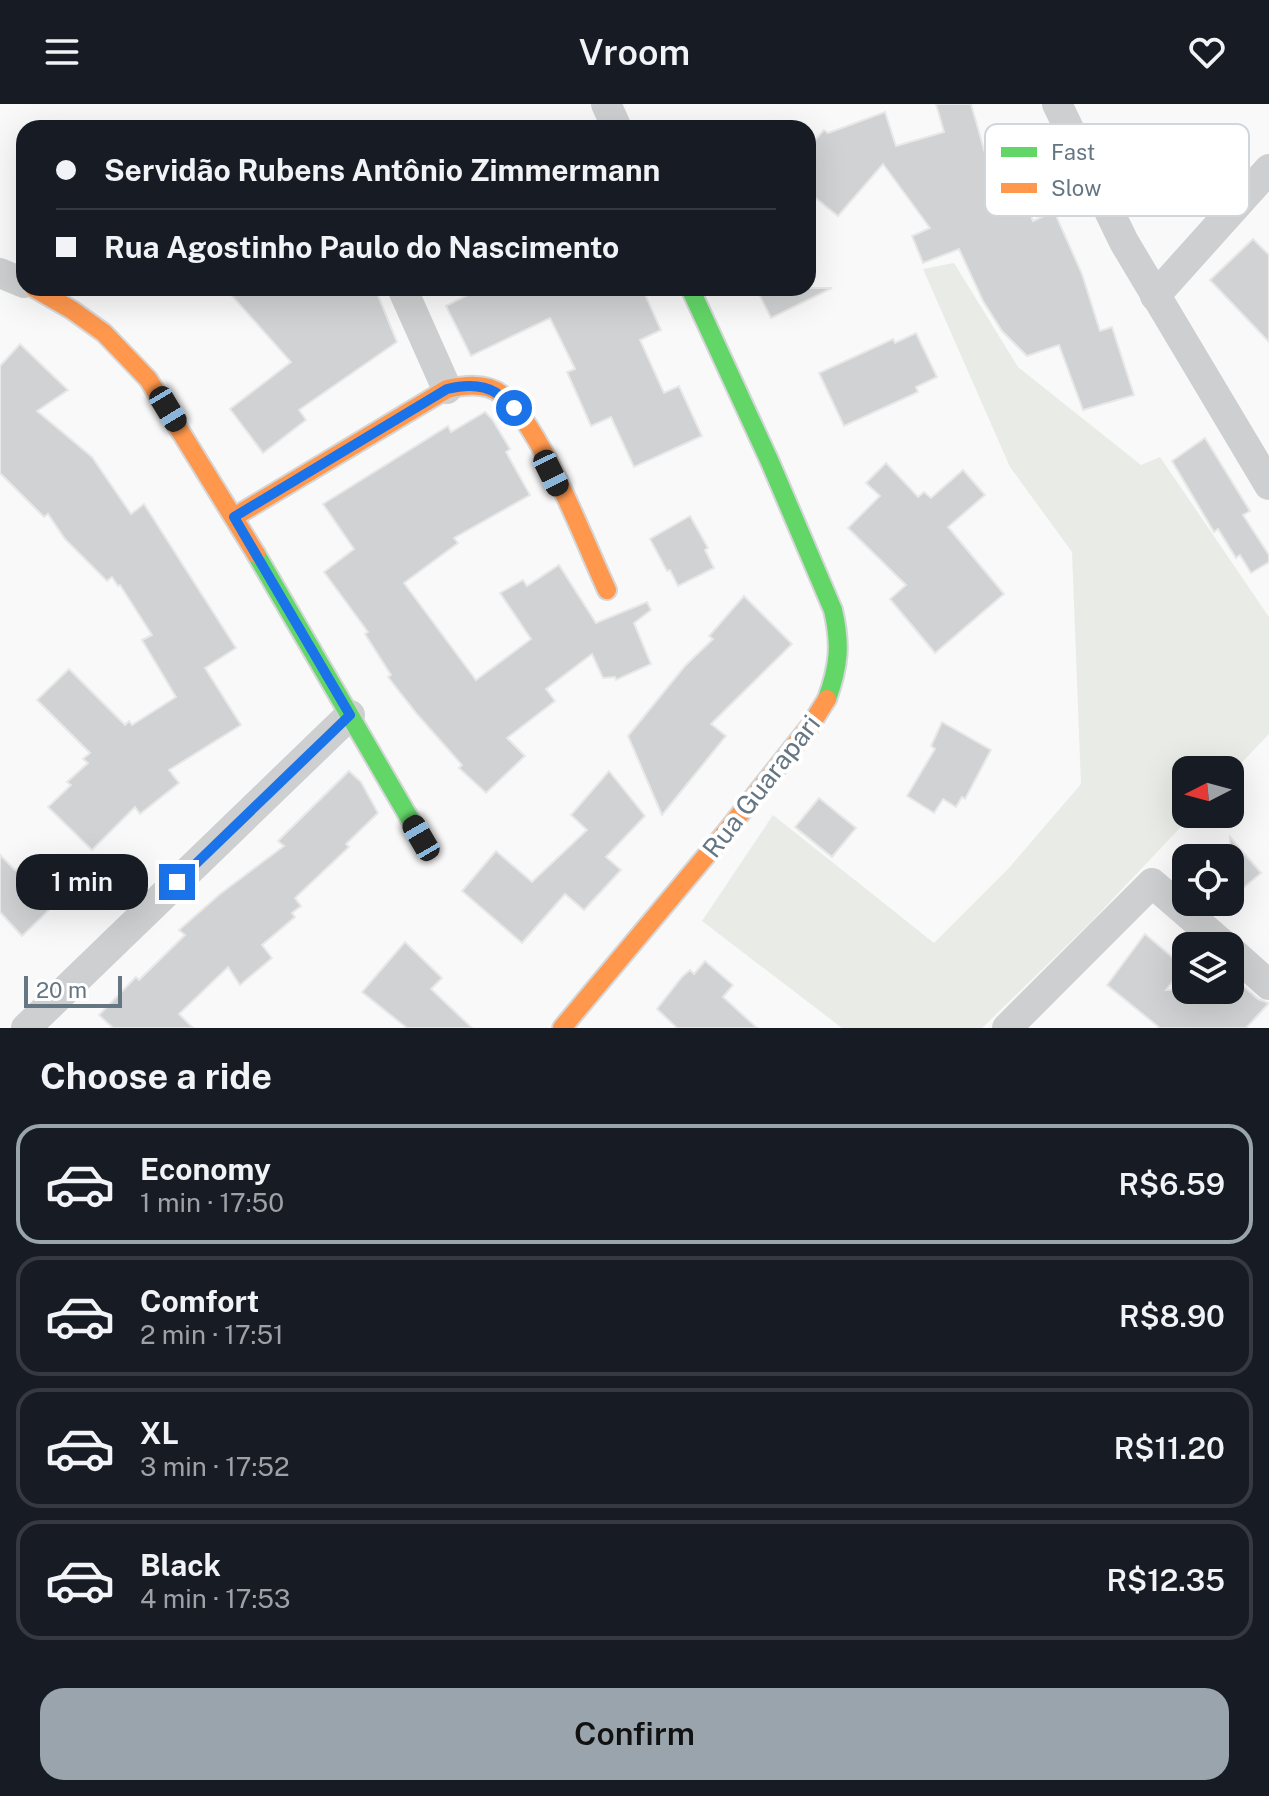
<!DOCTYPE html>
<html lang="en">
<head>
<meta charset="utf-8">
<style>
	body { margin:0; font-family:"Public Sans",sans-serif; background:#20242c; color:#f1f3f6; height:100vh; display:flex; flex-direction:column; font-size:30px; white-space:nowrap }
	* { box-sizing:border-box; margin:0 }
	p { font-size:26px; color:#9ea1a6 }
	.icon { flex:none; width:44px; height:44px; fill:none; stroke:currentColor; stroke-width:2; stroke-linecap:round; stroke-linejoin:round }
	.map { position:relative; height:924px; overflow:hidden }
	.drawer { display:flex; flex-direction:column; background:#171b24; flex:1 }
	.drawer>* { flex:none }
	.guide { position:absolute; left:16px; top:16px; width:800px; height:176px; border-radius:24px; box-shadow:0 8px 32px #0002; display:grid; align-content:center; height:176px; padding:0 40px; background:#171b24 }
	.needle { width:52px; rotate:264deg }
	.controls { position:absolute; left:1172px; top:652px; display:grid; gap:16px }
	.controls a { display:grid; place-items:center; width:72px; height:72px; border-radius:16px; background:#171b24; box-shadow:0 8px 32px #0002; font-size:40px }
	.scale { position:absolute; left:24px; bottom:20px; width:98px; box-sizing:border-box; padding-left:8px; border:4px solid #657683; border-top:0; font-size:22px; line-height:28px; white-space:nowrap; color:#657683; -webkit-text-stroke:6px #fff; paint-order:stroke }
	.end { position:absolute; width:36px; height:36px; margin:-18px; border:10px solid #1a73e8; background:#fff; box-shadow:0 0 0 4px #fff }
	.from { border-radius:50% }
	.bubble { position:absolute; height:56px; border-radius:24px; background:#171b24; box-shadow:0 8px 32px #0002; font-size:26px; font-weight:600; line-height:56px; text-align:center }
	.car { position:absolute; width:24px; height:48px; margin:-24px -12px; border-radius:10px; box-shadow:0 0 6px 2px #0007; background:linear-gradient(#222 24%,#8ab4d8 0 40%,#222 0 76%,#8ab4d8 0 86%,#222 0) }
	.guide b { display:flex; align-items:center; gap:28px; height:76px; font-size:30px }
	.guide b+b { border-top:2px solid #363941 }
	.guide i { width:20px; height:20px; background:#f1f3f6 }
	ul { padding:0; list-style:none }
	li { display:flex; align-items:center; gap:24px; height:120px; margin:0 16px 12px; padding:0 24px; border:4px solid #363941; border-radius:24px }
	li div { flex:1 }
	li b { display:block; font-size:30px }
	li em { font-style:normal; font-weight:600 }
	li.current { border-color:#99a4ac }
	li>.icon { width:72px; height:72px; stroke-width:1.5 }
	h2 { padding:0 40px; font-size:36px; line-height:96px }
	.action { display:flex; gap:16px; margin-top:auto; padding:16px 40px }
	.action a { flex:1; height:92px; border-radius:24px; background:#99a4ac; color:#111; font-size:32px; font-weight:600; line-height:92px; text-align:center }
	header { display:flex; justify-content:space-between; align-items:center; height:104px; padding:0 40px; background:#171b24; font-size:36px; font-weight:600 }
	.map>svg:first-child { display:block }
</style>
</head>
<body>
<header><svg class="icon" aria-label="menu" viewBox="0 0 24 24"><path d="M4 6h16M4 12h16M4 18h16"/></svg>Vroom<svg class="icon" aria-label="heart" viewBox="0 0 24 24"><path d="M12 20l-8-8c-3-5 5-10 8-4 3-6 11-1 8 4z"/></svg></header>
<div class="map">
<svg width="1269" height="924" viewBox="0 0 1269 924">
	<rect width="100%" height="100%" fill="#f9f9f9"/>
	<polygon fill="#e8ebe6" points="954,159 1018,263 1141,361 1160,353 1269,513 1269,630 1230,671 1230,666 1186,666 1186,710 1193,710 1093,816 982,924 842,924 702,817 773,711 934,839 1009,764 1081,680 1072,448 1010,363 923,165"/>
	<g fill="#d0d2d3" stroke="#e8e8e8" stroke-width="2">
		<polygon points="936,0 971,0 991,70 1013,62 1033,117 1054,107 1082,170 1100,227 1112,223 1134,291 1083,306 1059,241 1027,252 1002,227 983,197 959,145 923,159 912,132 930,124 883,60 838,112 808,88 808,44 824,26 828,29 885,8 896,42 944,28"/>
		<polygon points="1253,135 1269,151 1269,238 1210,176"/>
		<polygon points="225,184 375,184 397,238 299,306 306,316 263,349 230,305 291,258"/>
		<polygon points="481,184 642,184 661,226 640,236 664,289 679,282 702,332 634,363 611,313 591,322 567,268 575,265 550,214 471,252 446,202"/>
		<polygon points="756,184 832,184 771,214"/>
		<polygon points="916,229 937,273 916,283 918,288 844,322 819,269 893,235 895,239"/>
		<polygon points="20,240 68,286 37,307 92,353 131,410 144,400 236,544 205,564 241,621 169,666 179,679 140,710 135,703 92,746 48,703 71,681 67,678 88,659 83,655 90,649 37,596 69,565 125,621 129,617 132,621 176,593 142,536 152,531 120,481 118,482 112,473 107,477 65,435 48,410 44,413 0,369 0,262"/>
		<polygon points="485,308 492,315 510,345 506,348 530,391 454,434 458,439 404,479 476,576 531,535 500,489 523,476 527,482 559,461 596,519 647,498 651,506 634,519 651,560 616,576 615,573 603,574 592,550 546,585 555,597 507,634 525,652 486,689 459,664 462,661 417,610 388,573 391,571 365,530 368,528 324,468 354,445 323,400 448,322 451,328"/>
		<polygon points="1205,334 1250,407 1243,411 1269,451 1269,458 1251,469 1240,451 1236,454 1218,425 1214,428 1172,357"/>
		<polygon points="886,359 918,393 924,388 931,394 963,366 985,391 948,423 1004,490 935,549 890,495 906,481 848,424 880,392 866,379"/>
		<polygon points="690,412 708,444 705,446 714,464 678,482 670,466 667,467 650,435"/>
		<polygon points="744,492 792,540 711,620 726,632 662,711 628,632 685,562 713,535 709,532"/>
		<polygon points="942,618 991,646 965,695 962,693 956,703 943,695 934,709 907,692 935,645 931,642"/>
		<polygon points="349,667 361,678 378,709 346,740 349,743 295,794 301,802 292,809 295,813 262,841 272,854 240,881 228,863 179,910 193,924 113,924 99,911 136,873 139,876 185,831 179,826 220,790 284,742 278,737"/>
		<polygon points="609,667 645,712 606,753 621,766 584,806 565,790 522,839 462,787 496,747 532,778 587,726 571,711"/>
		<polygon points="819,694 856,724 832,753 795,723"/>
		<polygon points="1230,733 1261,769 1230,795"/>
		<polygon points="0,751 15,766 19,764 54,801 22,832 0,808"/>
		<polygon points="1145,830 1184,863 1166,886 1238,886 1243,882 1258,895 1269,899 1246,924 1160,924 1107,881"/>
		<polygon points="405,838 442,874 431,885 472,924 407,924 362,888"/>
		<polygon points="705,857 733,881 723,893 757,924 677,924 657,905 682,873 690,866 694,870"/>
	</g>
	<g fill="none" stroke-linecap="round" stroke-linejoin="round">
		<defs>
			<g id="fast">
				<path d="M690,184L770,358L833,506C841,540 839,562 827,595"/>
				<polyline points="256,450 421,734"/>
			</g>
			<g id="slow">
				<polyline points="34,184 72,206 104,229 148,275 256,450"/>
				<path d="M234,413L447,285C464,281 486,278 501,290C541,321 584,437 607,486"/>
				<polyline points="562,924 726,728 810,622 827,595"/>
			</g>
		</defs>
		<use href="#fast" stroke="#d5d6d7" stroke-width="22"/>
		<use href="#slow" stroke="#d5d6d7" stroke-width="22"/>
		<g stroke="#cecfd0" stroke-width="30">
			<polyline points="606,0 617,24"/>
			<polyline points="1057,0 1124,138 1269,381"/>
			<polyline points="0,169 24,179"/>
			<polyline points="402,184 447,285"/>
			<polyline points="1155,192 1269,65"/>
			<polyline points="1230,846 1269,881"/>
			<polyline points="26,924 350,611"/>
			<polyline points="1007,924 1152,779 1225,842"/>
		</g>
		<use href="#fast" stroke="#63d668" stroke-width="18"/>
		<use href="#slow" stroke="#ff974d" stroke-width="18"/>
	</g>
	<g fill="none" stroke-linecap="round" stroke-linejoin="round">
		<path stroke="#1a73e8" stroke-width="10" d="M177,778L350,611L234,413L447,285C475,278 495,282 514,304"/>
	</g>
	<g text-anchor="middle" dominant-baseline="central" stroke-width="8" stroke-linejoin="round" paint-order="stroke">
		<g font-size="26" fill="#657683" stroke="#fff">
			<text transform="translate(761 682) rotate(-52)">Rua Guarapari</text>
		</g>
	</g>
	<rect x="985" y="20" width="264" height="92" rx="12" fill="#fff" stroke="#d1d6da" stroke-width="2"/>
	<rect x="1001" y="43" width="36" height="10" fill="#63d668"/>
	<rect x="1001" y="79" width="36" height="10" fill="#ff974d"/>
	<g font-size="22" fill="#657683">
		<text x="1051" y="56">Fast</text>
		<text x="1051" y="92">Slow</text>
	</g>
</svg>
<div class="controls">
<a><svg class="needle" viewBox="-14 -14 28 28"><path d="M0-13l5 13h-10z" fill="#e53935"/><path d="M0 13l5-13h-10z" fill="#9ea1a6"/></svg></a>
<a><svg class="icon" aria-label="locate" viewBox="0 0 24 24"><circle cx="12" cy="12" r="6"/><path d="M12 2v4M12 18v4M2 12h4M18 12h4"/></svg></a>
<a><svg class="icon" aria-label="layers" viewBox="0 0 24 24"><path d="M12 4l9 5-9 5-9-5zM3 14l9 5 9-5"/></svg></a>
</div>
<div class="scale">20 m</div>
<i class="end from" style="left:514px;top:304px"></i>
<i class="end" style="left:177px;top:778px"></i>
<div class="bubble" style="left:16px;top:750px;width:132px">1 min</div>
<i class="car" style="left:168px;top:305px;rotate:149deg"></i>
<i class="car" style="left:551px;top:369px;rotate:154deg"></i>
<i class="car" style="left:421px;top:734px;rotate:330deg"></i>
<div class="guide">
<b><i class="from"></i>Servidão Rubens Antônio Zimmermann</b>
<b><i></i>Rua Agostinho Paulo do Nascimento</b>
</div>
</div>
<section class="drawer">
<h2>Choose a ride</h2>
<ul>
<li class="current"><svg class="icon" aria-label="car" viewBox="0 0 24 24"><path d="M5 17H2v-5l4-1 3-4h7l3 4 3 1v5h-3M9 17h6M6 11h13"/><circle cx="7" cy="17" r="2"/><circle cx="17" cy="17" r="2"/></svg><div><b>Economy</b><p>1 min · 17:50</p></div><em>R$6.59</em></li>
<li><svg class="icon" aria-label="car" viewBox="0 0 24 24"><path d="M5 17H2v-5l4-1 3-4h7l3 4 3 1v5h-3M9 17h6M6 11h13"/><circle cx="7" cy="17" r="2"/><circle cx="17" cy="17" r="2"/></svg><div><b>Comfort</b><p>2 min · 17:51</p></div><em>R$8.90</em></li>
<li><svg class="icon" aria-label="car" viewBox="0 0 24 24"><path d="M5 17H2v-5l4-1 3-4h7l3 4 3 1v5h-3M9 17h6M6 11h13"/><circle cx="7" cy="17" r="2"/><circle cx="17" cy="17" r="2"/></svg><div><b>XL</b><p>3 min · 17:52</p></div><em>R$11.20</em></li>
<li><svg class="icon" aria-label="car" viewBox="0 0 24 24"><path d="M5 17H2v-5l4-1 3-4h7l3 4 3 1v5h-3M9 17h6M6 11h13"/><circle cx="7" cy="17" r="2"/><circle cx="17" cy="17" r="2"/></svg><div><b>Black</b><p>4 min · 17:53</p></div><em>R$12.35</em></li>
</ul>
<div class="action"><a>Confirm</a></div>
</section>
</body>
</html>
